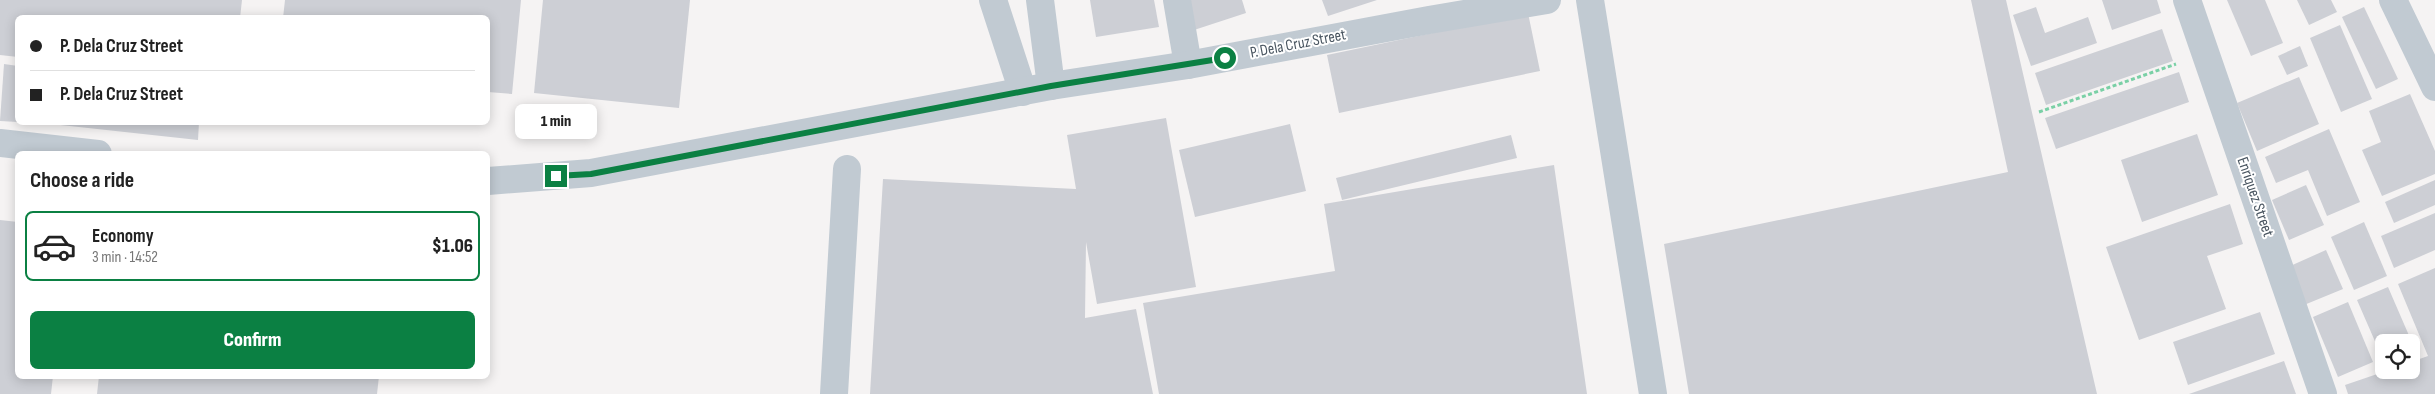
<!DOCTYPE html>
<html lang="en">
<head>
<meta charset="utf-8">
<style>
	body { margin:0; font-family:"Sofia Sans Condensed",sans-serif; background:#f2f2f2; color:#222; height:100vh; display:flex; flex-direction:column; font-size:19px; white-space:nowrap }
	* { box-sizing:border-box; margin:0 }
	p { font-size:16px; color:#767676 }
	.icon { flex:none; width:28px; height:28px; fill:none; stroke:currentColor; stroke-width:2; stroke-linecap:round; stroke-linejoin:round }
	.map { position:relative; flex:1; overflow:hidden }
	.sheet { position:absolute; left:15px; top:151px; width:475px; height:228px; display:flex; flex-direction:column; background:#fff; border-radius:8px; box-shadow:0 2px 12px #0003 }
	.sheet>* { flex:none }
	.banner { position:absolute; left:15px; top:15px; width:475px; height:110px; border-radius:8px; box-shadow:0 2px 12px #0003; display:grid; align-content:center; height:110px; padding:0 15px; background:#fff }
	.buttons { position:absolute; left:2375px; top:334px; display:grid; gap:10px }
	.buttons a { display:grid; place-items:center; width:45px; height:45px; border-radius:8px; background:#fff; box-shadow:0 2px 12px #0003; font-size:25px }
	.end { position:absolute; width:22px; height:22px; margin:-11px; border:6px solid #0b8043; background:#fff; box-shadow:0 0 0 2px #fff }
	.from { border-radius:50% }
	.bubble { position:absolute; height:35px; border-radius:8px; background:#fff; box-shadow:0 2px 12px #0003; font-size:16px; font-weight:800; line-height:35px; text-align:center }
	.banner b { display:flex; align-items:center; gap:18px; height:48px; font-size:19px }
	.banner b+b { border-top:1px solid #e0e0e0 }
	.banner i { width:12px; height:12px; background:#222 }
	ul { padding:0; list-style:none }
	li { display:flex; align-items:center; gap:15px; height:70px; margin:0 10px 8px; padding:0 5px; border:2px solid transparent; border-radius:8px }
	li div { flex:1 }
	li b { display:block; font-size:19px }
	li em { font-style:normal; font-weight:800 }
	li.on { border-color:#0b8043 }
	li>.icon { width:45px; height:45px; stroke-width:1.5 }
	h2 { padding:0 15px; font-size:22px; line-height:60px }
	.action { display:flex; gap:10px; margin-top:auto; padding:10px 15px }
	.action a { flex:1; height:58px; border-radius:8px; background:#0b8043; color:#fff; font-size:20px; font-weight:800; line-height:58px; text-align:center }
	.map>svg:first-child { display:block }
</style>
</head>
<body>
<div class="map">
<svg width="2435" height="394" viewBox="0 0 2435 394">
	<rect width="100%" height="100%" fill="#f5f3f3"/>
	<g fill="#cdcfd5">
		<polygon points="0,0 242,0 240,18 18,18 18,57 0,55"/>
		<polygon points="285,0 521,0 512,94 488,92 488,18 283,18"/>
		<polygon points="543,0 690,0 679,108 534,93"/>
		<polygon points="1090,0 1154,0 1159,27 1096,37"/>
		<polygon points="1181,0 1242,0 1246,13 1191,31"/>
		<polygon points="1322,0 1377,0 1328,16"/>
		<polygon points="1971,0 2006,0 2097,394 1689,394 1664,244 2008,172"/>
		<polygon points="2102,0 2157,0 2161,13 2112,30"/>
		<polygon points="2227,0 2265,0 2283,43 2251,56"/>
		<polygon points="2297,0 2331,0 2337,12 2309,25"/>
		<polygon points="2036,7 2045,33 2088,17 2097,43 2031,66 2013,15"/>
		<polygon points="2364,7 2398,79 2376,89 2342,17"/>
		<polygon points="1528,13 1540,71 1339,113 1327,55"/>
		<polygon points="2340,25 2372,99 2341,112 2310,38"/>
		<polygon points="2162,29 2173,61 2046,105 2035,73"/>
		<polygon points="2300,46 2308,66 2287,75 2278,56"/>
		<polygon points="4,64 18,66 18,122 0,121"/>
		<polygon points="2179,72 2189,102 2056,149 2045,118"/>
		<polygon points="2299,77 2319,124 2257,151 2237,103"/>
		<polygon points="2410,94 2435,151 2435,174 2382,196 2362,150 2381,142 2369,111"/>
		<polygon points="1166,118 1196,287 1097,304 1086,242 1085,318 1136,309 1153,394 870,394 883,179 1076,189 1067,135"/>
		<polygon points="33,122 199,122 198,140"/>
		<polygon points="1290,124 1306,191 1195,217 1179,150"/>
		<polygon points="2329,129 2360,202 2327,216 2308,170 2276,183 2265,157"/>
		<polygon points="2197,134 2218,195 2142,222 2121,160"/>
		<polygon points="1511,135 1517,158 1342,200 1336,178"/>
		<polygon points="1554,165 1587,394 1159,394 1143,303 1335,271 1324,204"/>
		<polygon points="2435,180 2435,205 2394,223 2385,202"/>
		<polygon points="2306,185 2324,225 2289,240 2272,200"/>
		<polygon points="2230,204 2243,244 2207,256 2226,309 2139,340 2106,247"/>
		<polygon points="2435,213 2435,250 2394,268 2381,236"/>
		<polygon points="0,220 18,222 18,376 53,376 51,394 0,394"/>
		<polygon points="2364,222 2387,276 2354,290 2331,237"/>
		<polygon points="2326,250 2343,289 2304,305 2288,267"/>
		<polygon points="2435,268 2435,394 2348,394 2345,385 2389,370 2411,370 2411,362 2428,356 2398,284"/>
		<polygon points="2388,287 2417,354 2411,357 2411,342 2384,342 2384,362 2357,300"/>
		<polygon points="2348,302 2373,362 2338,377 2313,317"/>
		<polygon points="2260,312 2275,354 2188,385 2173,342"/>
		<polygon points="2284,361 2296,394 2189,394"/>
		<polygon points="99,376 379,376 377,394 97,394"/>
	</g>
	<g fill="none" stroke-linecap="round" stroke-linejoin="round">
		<polyline stroke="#7ad0a6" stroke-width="3" stroke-dasharray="4 2.5" stroke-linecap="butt" points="2039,112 2176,64"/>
		<g stroke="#c1cad2" stroke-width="28">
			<polyline points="993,0 1023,92"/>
			<polyline points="1040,0 1051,86"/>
			<polyline points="1177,0 1188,65"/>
			<polyline points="1590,0 1653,394"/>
			<polyline points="2187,0 2323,394"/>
			<polyline points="2393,0 2435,87"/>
			<polyline points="0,143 98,154"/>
			<polyline points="488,181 591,173 1051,86 1188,65 1429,20 1547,0"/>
			<polyline points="834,394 847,169"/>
		</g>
	</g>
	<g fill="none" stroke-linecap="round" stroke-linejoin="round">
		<polyline stroke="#0b8043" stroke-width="6" points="556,176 591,174 1051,86 1225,58"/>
	</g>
	<g text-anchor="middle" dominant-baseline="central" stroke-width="4" stroke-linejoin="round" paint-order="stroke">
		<g font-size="16" fill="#4a5661" stroke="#fff">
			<text transform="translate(1298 44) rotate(-11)">P. Dela Cruz Street</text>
			<text transform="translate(2255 197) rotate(71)">Enriquez Street</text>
		</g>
	</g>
</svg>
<div class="buttons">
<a><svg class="icon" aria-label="locate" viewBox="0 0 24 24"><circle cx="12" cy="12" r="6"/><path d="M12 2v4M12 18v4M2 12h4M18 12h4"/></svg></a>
</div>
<i class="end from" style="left:1225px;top:58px"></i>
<i class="end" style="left:556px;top:176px"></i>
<div class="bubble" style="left:515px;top:104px;width:82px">1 min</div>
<div class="banner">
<b><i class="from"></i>P. Dela Cruz Street</b>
<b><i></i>P. Dela Cruz Street</b>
</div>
<section class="sheet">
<h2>Choose a ride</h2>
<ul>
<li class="on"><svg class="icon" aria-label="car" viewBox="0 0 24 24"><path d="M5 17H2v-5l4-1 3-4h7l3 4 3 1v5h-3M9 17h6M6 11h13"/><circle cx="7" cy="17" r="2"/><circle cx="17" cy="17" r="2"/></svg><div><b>Economy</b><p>3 min · 14:52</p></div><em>$1.06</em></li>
</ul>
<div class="action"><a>Confirm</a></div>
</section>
</div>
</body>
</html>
